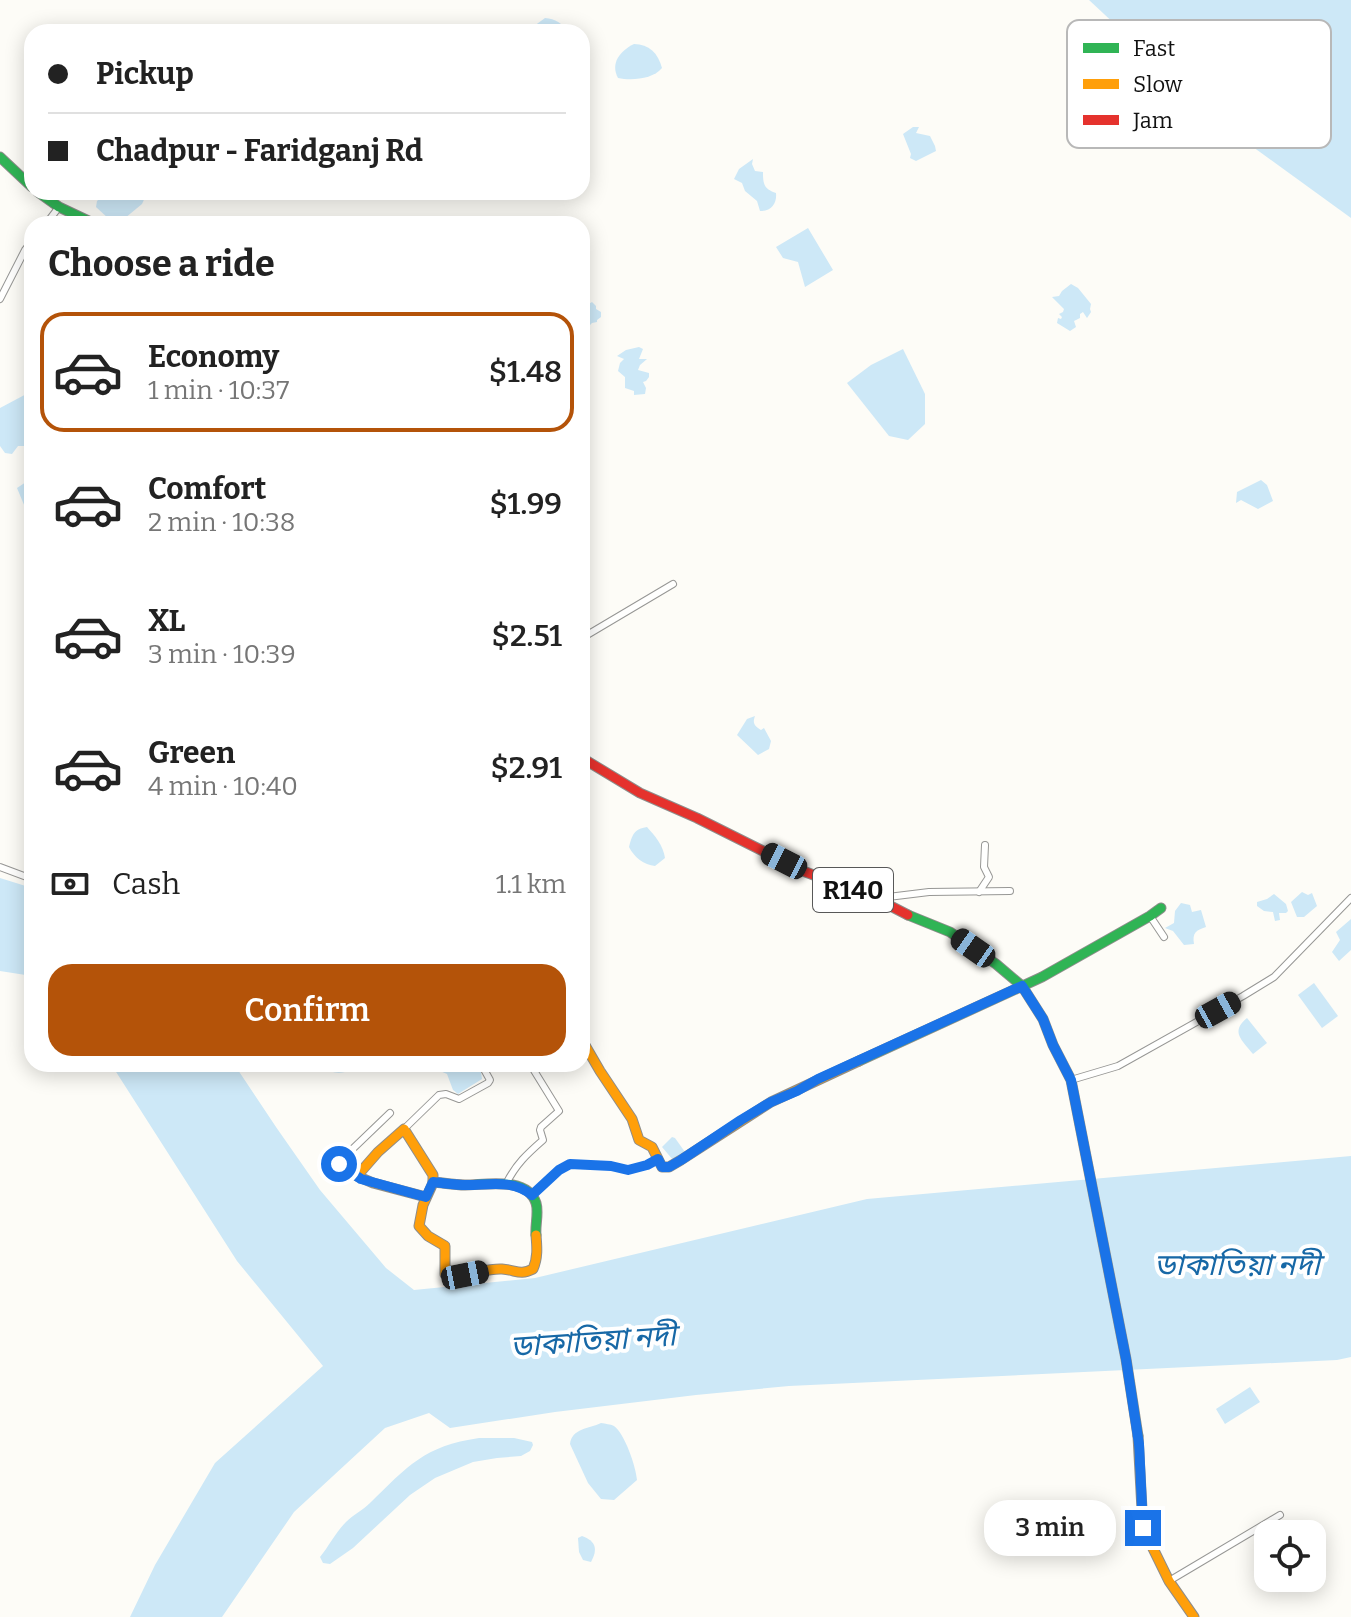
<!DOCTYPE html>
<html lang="en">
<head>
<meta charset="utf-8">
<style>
	body { margin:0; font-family:Bitter,"Noto Sans Bengali",serif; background:#f2f2f2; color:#222; height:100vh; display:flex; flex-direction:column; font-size:30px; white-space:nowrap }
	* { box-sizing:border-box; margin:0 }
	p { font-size:26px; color:#767676 }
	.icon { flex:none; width:44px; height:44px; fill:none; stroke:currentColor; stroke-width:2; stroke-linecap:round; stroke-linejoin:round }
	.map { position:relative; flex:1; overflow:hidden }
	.sheet { position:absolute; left:24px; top:216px; width:566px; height:856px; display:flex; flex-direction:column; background:#fff; border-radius:24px; box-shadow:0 4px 20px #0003 }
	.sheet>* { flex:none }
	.guide { position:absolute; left:24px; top:24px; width:566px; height:176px; border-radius:24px; box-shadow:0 4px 20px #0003; display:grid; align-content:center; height:176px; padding:0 24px; background:#fff }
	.controls { position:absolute; left:1254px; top:1520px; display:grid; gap:16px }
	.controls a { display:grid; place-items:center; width:72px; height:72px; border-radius:16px; background:#fff; box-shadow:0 4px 20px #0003; font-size:40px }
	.end { position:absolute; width:36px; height:36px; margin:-18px; border:10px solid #1a73e8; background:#fff; box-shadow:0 0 0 4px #fff }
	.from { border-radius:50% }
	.bubble { position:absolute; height:56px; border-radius:24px; background:#fff; box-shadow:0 4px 20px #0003; font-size:26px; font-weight:600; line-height:56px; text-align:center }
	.car { position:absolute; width:24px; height:48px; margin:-24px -12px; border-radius:10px; box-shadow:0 0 6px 2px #0007; background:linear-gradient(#222 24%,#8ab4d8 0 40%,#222 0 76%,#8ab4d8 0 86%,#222 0) }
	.guide b { display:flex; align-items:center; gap:28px; height:76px; font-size:30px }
	.guide b+b { border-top:2px solid #e0e0e0 }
	.guide i { width:20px; height:20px; background:#222 }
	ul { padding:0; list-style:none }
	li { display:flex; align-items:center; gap:24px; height:120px; margin:0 16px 12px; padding:0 8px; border:4px solid transparent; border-radius:24px }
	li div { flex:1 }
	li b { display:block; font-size:30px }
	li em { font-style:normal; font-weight:600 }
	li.selected { border-color:#b45309 }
	li>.icon { width:72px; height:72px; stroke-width:1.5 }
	h2 { padding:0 24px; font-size:36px; line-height:96px }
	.pay { display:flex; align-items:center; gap:20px; height:88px; padding:0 24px; font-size:30px }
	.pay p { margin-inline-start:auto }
	.primary-button { display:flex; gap:16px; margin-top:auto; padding:16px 24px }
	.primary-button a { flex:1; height:92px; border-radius:24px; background:#b45309; color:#fff; font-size:32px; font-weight:600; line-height:92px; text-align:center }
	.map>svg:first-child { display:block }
</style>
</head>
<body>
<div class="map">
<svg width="1351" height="1617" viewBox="0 0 1351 1617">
	<rect width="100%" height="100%" fill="#fdfcf7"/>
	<g fill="#cde8f7">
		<polygon points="1089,0 1351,0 1351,218 1224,126"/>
		<path d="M545,18C555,19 563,23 567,32H526Z"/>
		<path d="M634,44C649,44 658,53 662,68C653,79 632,81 618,78C610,63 620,51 634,44Z"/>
		<polygon points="913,127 919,127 916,133 930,136 935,146 936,151 916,161 910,158 911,154 903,134"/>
		<path d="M753,159L752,164L755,171L763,172C763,184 764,189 776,193C777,203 772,211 760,211L757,201L745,191L742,183L734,179L739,169Z"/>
		<polygon points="107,192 147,192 147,193 142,204 119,223 109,219 96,207 97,201"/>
		<polygon points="808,228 833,270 805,287 798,262 783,258 776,247"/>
		<polygon points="1071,284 1078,288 1091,304 1090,309 1091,312 1087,318 1083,312 1080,314 1080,318 1074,321 1076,327 1070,331 1057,323 1058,318 1061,319 1062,317 1059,314 1063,312 1064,309 1052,297 1059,296 1062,291"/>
		<polygon points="592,302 596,306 596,309 601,312 601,317 597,320 597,322 592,323 587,328 582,320 582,308"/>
		<polygon points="639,347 643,349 639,359 647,359 640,365 638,370 649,373 649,377 646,381 643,382 646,388 645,394 634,395 634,391 625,388 625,377 618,371 620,363 624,359 617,356 626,350"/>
		<polygon points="903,349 925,394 925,424 908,440 889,436 847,383 871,365"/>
		<polygon points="32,391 32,442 27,446 18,446 12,454 5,453 0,446 0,408"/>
		<polygon points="32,478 32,524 17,488"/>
		<polygon points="1261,480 1267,485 1273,501 1258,509 1241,500 1236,503 1237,492"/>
		<path d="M755,716C752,724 755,726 761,730L764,728L771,741L769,749L758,755L737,735L747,719Z"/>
		<path d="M647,827C655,836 663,845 665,858L655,866C644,865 634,857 629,847C632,835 634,829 647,827Z"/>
		<polygon points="0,878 32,888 32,976 0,971"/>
		<polygon points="1302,892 1308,895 1312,893 1317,906 1304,917 1297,917 1291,902"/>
		<polygon points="1274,894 1286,904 1288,911 1286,913 1279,913 1280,920 1275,921 1273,912 1264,911 1257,906 1257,902 1267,899"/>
		<path d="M1181,903L1190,905L1192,912L1201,910L1206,927C1196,930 1192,933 1194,944L1184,945L1173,931L1165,928L1174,923L1175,911Z"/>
		<polygon points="1351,919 1351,950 1339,961 1332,952 1340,940 1336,932"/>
		<polygon points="1314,983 1338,1016 1322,1028 1298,995"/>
		<path d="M1247,1018L1267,1043L1253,1054C1242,1040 1230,1032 1247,1018Z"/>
		<polygon points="111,1064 234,1064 276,1127 320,1190 386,1268 414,1290 535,1278 867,1199 1351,1156 1351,1357 1337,1360 789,1386 696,1395 555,1412 450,1428 429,1413 385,1428 294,1512 222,1617 130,1617 155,1565 215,1463 323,1366 237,1261"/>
		<path d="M318,1064H365C346,1073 336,1078 318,1064Z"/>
		<polygon points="424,1064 475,1064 481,1072 482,1079 458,1094 453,1090 447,1074"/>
		<polygon points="672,1137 675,1138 685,1152 673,1160 662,1147"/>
		<polygon points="1250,1387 1260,1402 1225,1424 1216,1409"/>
		<path d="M601,1423C606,1424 610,1424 614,1426C625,1434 636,1467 637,1480L614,1500L601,1499L588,1483L570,1444C572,1428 589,1429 601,1423Z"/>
		<path d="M479,1438H514L532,1442L533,1445L530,1451L521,1456L497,1458L473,1462L435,1478L410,1495L353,1548L330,1564L323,1563L320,1557C329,1546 336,1532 346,1522C353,1515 363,1510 370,1503C408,1466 424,1446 479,1438Z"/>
		<path d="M582,1536C596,1541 598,1549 591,1562L583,1560L579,1552L578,1538Z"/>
	</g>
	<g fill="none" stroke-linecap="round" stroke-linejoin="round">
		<defs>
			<g id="street">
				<polyline points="46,224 59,207"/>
				<polyline points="0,299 25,250 32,241"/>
				<polyline points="582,638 673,584"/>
				<polyline points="0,867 32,879"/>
				<polyline points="979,892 989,877 984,867 985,845"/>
				<polyline points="880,898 929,892 1010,891"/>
				<polyline points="1150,916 1164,937"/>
				<polyline points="1071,1080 1118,1066 1243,996 1274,977 1351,898"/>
				<polyline points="404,1129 439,1095 446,1094 459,1099 488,1083 490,1080 481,1064"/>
				<polyline points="357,1176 339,1164 339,1162 390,1113"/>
				<path d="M506,1184C516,1164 527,1154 543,1140L540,1130L541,1127L559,1111L530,1064"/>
				<polyline points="532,1195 559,1170 570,1164 611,1166 628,1170 647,1165 658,1159"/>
				<polyline points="1169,1581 1280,1515"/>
			</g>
			<g id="fast">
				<polyline points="0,157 32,187"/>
				<polyline points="38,192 59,207 95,224"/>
				<polyline points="908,915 950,932 996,964 1022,986 1043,1019 1053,1045 1071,1080 1126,1359 1138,1436"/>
				<polyline points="859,1061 1042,977 1150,916 1161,908"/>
				<path d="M433,1182C444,1183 455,1185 465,1185C486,1185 527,1176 536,1203C539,1212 535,1225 536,1235"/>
			</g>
			<g id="slow">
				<polyline points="582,1040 600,1071 632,1119 639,1140 652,1147 662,1167 669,1167 681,1160 771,1102 859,1061"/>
				<path d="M426,1197L373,1183L357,1176L378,1152L404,1129L433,1175V1183L423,1205L419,1226L428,1236L445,1246V1274C465,1279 483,1268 502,1269C517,1270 519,1276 533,1269C538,1258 537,1247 536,1235"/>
				<polyline points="1138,1436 1143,1528 1169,1581 1194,1617"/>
			</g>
			<polyline id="jam" points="582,758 640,793 697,818 803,871 877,899 908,915"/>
		</defs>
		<use href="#street" stroke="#979795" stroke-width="8"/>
		<use href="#fast" stroke="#8e8d8b" stroke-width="11"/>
		<use href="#slow" stroke="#8e8d8b" stroke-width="11"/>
		<use href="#jam" stroke="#8e8d8b" stroke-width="11"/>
		<use href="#street" stroke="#fffffe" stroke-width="6"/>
		<use href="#fast" stroke="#30b455" stroke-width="9"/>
		<use href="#slow" stroke="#ff9f0a" stroke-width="9"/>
		<use href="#jam" stroke="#e5322d" stroke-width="9"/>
	</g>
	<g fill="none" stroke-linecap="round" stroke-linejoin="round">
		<path stroke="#1a73e8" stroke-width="10" d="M339,1164L361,1179L426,1197L433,1182C444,1183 455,1185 467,1185C489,1185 512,1179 532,1195L559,1170L570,1164L611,1166L628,1170L647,1165L658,1159L662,1167H669L681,1160L741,1120L771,1102L797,1091L818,1079L1022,986L1043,1019L1053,1045L1071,1080L1126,1359L1139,1444L1143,1528"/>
	</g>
	<g text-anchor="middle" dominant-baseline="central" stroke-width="8" stroke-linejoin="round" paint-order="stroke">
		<rect fill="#fff" stroke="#585858" stroke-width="2" x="813" y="868" width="80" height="44" rx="6"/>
		<g font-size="26" font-weight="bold" fill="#111">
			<text x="853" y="890">R140</text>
		</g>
		<g font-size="30" font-style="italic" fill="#1768a6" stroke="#fff">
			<text x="1237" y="1265">ডাকাতিয়া নদী</text>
			<text transform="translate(593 1341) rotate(-4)">ডাকাতিয়া নদী</text>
		</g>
	</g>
	<rect x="1067" y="20" width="264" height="128" rx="12" fill="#fff" stroke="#b8b8b8" stroke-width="2"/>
	<rect x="1083" y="43" width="36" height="10" fill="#30b455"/>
	<rect x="1083" y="79" width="36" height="10" fill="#ff9f0a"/>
	<rect x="1083" y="115" width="36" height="10" fill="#e5322d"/>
	<g font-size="22" fill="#111">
		<text x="1133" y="56">Fast</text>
		<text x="1133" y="92">Slow</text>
		<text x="1133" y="128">Jam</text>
	</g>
</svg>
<div class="controls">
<a><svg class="icon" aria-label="locate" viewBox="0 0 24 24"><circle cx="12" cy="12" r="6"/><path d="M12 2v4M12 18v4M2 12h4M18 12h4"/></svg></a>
</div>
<i class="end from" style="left:339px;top:1164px"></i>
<i class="end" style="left:1143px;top:1528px"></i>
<div class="bubble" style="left:984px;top:1500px;width:132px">3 min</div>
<i class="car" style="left:784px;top:861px;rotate:297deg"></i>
<i class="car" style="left:973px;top:948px;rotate:305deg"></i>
<i class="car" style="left:1218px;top:1010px;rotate:61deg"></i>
<i class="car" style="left:465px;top:1275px;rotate:79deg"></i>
<div class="guide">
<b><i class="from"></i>Pickup</b>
<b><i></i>Chadpur - Faridganj Rd</b>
</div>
<section class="sheet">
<h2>Choose a ride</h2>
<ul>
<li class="selected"><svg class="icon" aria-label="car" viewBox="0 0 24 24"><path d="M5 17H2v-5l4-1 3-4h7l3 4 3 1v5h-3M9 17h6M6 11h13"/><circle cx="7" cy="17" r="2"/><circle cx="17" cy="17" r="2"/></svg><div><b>Economy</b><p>1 min · 10:37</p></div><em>$1.48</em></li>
<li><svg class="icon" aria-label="car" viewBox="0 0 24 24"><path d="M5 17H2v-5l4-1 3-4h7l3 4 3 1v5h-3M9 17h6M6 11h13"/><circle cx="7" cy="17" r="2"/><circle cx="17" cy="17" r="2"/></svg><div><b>Comfort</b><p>2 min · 10:38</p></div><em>$1.99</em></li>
<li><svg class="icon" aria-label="car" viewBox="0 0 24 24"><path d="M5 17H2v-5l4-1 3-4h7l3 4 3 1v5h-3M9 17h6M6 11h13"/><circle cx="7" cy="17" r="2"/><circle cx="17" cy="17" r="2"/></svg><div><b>XL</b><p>3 min · 10:39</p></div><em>$2.51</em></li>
<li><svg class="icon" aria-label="car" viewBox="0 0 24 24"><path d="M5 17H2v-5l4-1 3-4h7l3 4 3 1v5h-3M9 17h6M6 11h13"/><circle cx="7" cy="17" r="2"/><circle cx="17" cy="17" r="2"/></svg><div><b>Green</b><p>4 min · 10:40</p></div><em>$2.91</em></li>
</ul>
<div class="pay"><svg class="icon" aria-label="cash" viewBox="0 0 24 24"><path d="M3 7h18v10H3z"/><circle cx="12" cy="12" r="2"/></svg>Cash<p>1.1 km</p></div>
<div class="primary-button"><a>Confirm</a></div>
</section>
</div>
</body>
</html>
